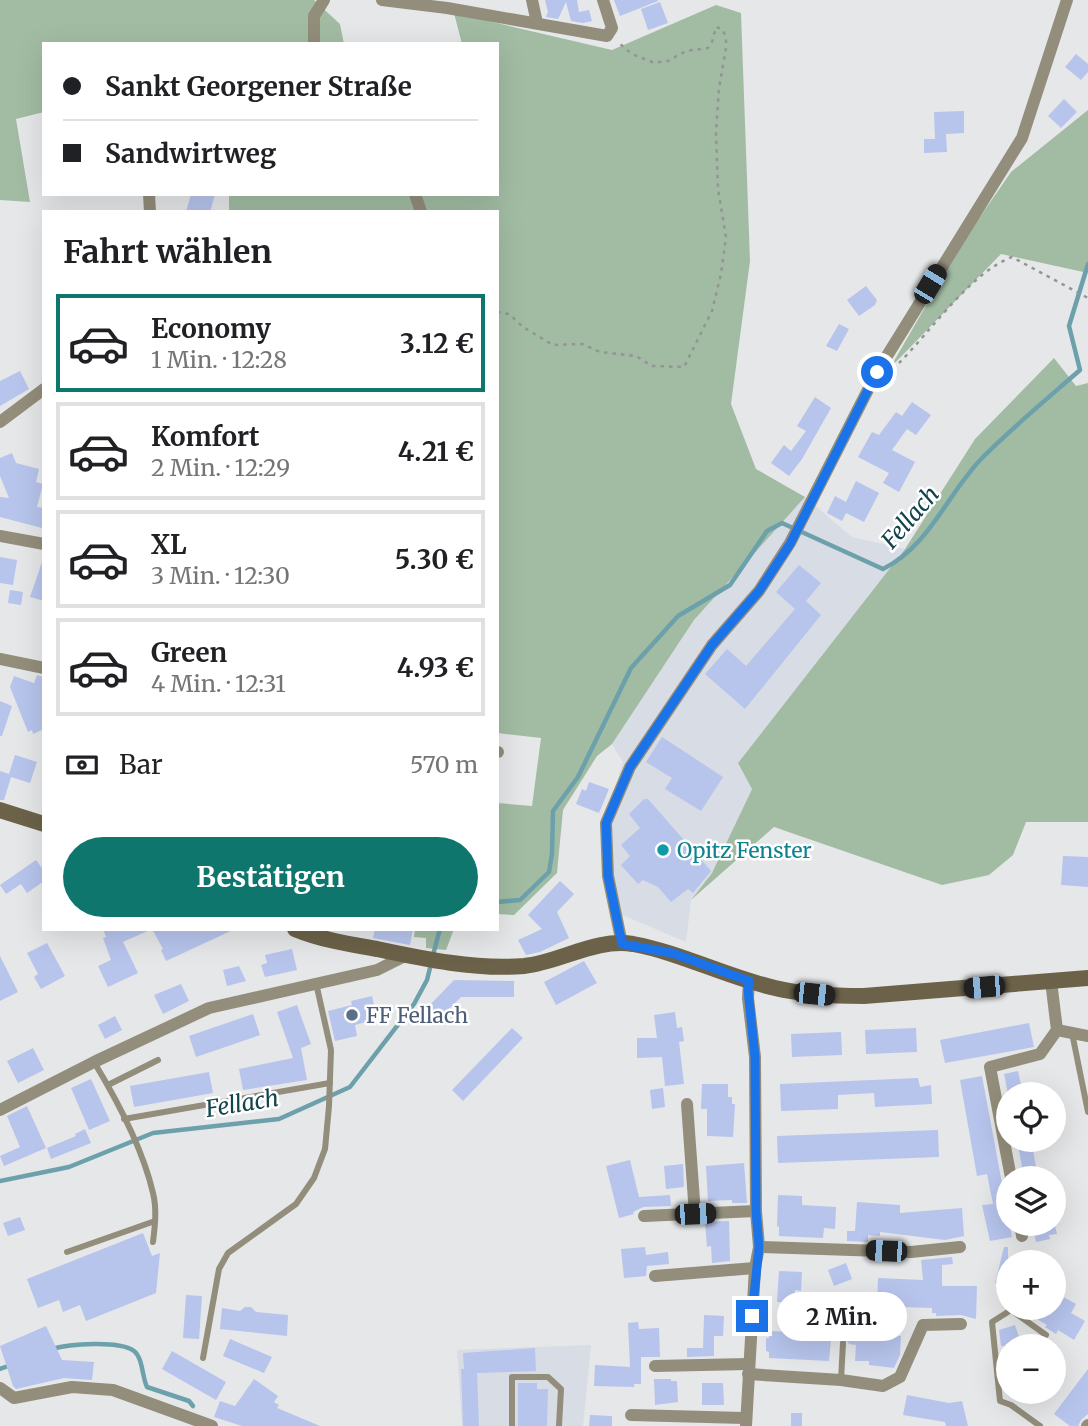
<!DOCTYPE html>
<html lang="de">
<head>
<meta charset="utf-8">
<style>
	body { margin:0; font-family:Merriweather,serif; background:#f6f6f6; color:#202124; height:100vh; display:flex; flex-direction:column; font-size:26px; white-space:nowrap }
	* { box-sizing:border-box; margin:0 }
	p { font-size:23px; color:#757577 }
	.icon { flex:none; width:38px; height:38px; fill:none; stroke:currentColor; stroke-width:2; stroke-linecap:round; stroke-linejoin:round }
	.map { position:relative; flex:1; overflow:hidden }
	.side { position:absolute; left:42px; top:210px; width:457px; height:721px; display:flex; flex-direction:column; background:#fff; border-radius:0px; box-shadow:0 7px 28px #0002 }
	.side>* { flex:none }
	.guide { position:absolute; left:42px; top:42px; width:457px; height:154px; border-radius:0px; box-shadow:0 7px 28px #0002; display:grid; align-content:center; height:154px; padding:0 21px; background:#fff }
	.fabs { position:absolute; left:996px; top:1082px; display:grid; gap:14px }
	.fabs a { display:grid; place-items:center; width:70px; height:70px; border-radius:50%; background:#fff; box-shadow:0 7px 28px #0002; font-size:35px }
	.end { position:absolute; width:32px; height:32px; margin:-16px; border:9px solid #1a73e8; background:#fff; box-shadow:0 0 0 4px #fff }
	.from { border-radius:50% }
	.bubble { position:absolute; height:49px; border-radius:24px; background:#fff; box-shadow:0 7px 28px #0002; font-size:23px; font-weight:700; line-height:49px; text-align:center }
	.car { position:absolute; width:21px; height:42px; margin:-21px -10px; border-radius:9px; box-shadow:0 0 5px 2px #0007; background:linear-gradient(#222 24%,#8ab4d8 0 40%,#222 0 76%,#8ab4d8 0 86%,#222 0) }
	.guide b { display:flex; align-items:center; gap:24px; height:66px; font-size:26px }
	.guide b+b { border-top:2px solid #e0e0e0 }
	.guide i { width:18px; height:18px; background:#202124 }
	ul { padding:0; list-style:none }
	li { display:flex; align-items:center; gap:21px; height:98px; margin:0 14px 10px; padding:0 7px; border:4px solid #e0e0e0; border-radius:0px }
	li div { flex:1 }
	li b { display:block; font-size:26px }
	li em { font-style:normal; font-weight:700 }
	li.selected { border-color:#0f766e }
	li>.icon { width:63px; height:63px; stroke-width:1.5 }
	h2 { padding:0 21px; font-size:32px; line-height:84px }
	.pay { display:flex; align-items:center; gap:18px; height:77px; padding:0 21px; font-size:26px }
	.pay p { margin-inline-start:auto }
	.button { display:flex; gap:14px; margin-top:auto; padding:14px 21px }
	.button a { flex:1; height:80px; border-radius:42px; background:#0f766e; color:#fff; font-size:28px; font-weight:700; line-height:80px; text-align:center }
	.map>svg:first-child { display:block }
</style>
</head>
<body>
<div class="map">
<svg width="1088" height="1426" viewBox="0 0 1088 1426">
	<rect width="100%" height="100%" fill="#e6e7e9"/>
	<g fill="#d8dce5">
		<polygon points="805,497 852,537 905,549 738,763 752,788 712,873 691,900 686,942 620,914 601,834 623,762 612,744 694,620"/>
		<polygon points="591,1345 583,1426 462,1426 457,1350"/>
	</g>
	<g fill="#a2bca3">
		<polygon points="0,0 314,0 340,24 344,44 44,44 44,112 16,119 30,202 0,200"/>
		<polygon points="716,5 741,13 750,261 731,404 756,469 805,497 694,620 612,744 597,756 563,810 557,873 514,915 497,914 497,803 532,806 541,738 497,733 497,212 229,212 229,194 497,194 497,44 462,44 454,13 612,50"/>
		<polygon points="1088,110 1088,273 1001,254 890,368 962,243 1011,172"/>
		<polygon points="1054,358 1076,386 1088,383 1088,822 1026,822 1013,855 989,875 942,885 774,827 691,900 712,873 752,789 738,763 905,549 975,439"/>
		<polygon points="415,929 454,929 446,950 426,948 426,938 414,937"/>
	</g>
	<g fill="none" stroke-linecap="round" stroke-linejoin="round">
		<g stroke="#6ca1ab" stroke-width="4.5">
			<path d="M497,902L520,900L549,872L552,854L553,811L578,777L631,668L678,616L730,585L767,531L782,523L883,569C930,546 948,492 983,457C1014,426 1048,398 1080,370L1069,326L1088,264"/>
			<polyline points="433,955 440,929"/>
			<polyline points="0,1181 69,1167 153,1133 279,1119 350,1087 414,1004 427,980 431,964"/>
			<path d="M52,1349C68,1344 120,1340 134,1351C143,1358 142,1377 147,1387L189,1401L193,1406"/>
			<polyline points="0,1369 11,1365"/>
		</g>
	</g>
	<g fill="#b7c4ec">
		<polygon points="545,0 577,0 579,12 589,10 592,21 583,23 571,21 566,2 558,19 546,17 548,12"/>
		<polygon points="614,0 658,0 658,1 620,16"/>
		<polygon points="660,2 668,23 648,30 641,9"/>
		<polygon points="1076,54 1088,64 1088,72 1081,80 1065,67"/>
		<polygon points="1064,99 1077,112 1061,128 1048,116"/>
		<polygon points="964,111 964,133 946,134 947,152 924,153 924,139 935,139 934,112"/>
		<polygon points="191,194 215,194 210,212 186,212"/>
		<polygon points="866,286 877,300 875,305 859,316 847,300"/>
		<polygon points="839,324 849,329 837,351 826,346"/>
		<polygon points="20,371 29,389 0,406 0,381"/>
		<polygon points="815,397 831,408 802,459 789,476 771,463 784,445 791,451 806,431 797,426"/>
		<polygon points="912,402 931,415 916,435 907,429 892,450 915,462 899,492 883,483 889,473 858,457 872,432 879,435 896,412 902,416"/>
		<polygon points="12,453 16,463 39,469 36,482 43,484 37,507 44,508 42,528 0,517 0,497 9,498 0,476 0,458"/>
		<polygon points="856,481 879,493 864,522 846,513 842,521 827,513 835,496 846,502"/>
		<polygon points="0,557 17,560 13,585 0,583"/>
		<polygon points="42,562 44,563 44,601 30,597"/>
		<polygon points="799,565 821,583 806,601 821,615 745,709 705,674 727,649 746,666 795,609 776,592"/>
		<polygon points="10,590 23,592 21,605 8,603"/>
		<polygon points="37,675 44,677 44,729 33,734 32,730 28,732 10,687 14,676 34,683"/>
		<polygon points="0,701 12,706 2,736 0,736"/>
		<polygon points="662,737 723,777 701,811 665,789 672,778 646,762"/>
		<polygon points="15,755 37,762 30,783 11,777 4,800 0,800 0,771 9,774"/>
		<polygon points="589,782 609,789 599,813 576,804 582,789 586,791"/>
		<polygon points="644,799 648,799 711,871 693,893 688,889 671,902 658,887 643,880 638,884 621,865 630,856 621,845 640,828 629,814"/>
		<polygon points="1063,856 1088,857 1088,887 1061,885"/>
		<polygon points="36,860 44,871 44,881 27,893 21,884 6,894 0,885"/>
		<polygon points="560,881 574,894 557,912 569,938 540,952 526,955 518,940 542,929 528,915"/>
		<polygon points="103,929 235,929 166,961 161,950 163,949 152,929 125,941 123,942 138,973 108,987 98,966 111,960 103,938 106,937"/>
		<polygon points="375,929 413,929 410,945 373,938"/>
		<polygon points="47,943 65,976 41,989 34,977 38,974 27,953"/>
		<polygon points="292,949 297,970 265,977 261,965 267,963 265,955"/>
		<polygon points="0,956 18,992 0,1001"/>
		<polygon points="584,961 597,983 556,1005 544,982"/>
		<polygon points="239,966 246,981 227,986 223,970"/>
		<polygon points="454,980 514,981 514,997 461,997 438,1020 426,1009"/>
		<polygon points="181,984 189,1001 163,1014 154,995"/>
		<polygon points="372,996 377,1019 355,1025 357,1036 335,1041 328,1011 352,1005 351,1001"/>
		<polygon points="297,1005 311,1044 301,1048 307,1080 243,1090 239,1069 293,1058 277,1012"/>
		<polygon points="675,1012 677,1028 682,1027 684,1041 679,1042 684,1084 665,1086 662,1057 637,1058 637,1038 657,1038 654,1015"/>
		<polygon points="253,1014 260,1035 196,1057 189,1036"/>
		<polygon points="115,1016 122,1030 105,1039 98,1025"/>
		<polygon points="1029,1023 1034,1047 945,1063 940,1040"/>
		<polygon points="512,1028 523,1038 463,1101 452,1090"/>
		<polygon points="916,1028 917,1052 866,1054 865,1030"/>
		<polygon points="841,1032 842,1055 792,1057 791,1034"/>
		<polygon points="33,1048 44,1070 18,1083 7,1061"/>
		<polygon points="1018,1071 1023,1094 1008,1094 1004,1074"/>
		<polygon points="209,1072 213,1093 134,1107 130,1086"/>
		<polygon points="982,1076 1012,1237 990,1241 982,1205 993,1204 987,1174 977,1176 960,1080"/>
		<polygon points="918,1078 920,1087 931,1085 932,1104 875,1107 874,1093 838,1095 838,1109 781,1111 780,1084"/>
		<polygon points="91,1079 110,1121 89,1130 71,1088"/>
		<polygon points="702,1084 728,1084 728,1097 732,1097 732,1104 735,1104 733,1137 707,1136 707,1109 701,1109"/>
		<polygon points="663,1088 665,1107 652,1109 650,1090"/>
		<polygon points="27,1106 46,1148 4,1166 0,1156 20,1147 7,1116"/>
		<polygon points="85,1129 91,1143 51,1159 47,1148 76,1136 75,1134"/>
		<polygon points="938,1130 939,1157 778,1163 777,1136"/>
		<polygon points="1017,1139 1031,1139 1038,1178 1024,1178"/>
		<polygon points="630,1160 639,1197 670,1195 671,1206 643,1207 633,1212 634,1214 619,1218 606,1166"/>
		<polygon points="744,1163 747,1203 732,1203 732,1200 708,1201 706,1166"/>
		<polygon points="683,1164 684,1187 666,1189 664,1166"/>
		<polygon points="778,1195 802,1196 802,1205 836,1207 835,1229 824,1228 823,1238 779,1236 779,1227 777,1226"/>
		<polygon points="857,1202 900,1205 900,1213 962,1208 964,1236 945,1240 880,1232 880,1236 868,1235 868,1242 847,1241 847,1231 855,1231"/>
		<polygon points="20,1217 25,1230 8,1236 3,1223"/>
		<polygon points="729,1221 730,1261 712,1263 711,1246 707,1247 705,1222"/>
		<polygon points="1054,1222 1057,1234 1049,1235 1050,1239 1036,1242 1032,1223"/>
		<polygon points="143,1233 152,1256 160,1253 156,1293 86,1321 80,1305 63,1312 59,1300 38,1308 27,1279"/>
		<polygon points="645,1247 646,1255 668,1252 669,1264 647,1266 646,1276 624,1278 621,1249"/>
		<polygon points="1004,1247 1008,1247 1008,1286 995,1283"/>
		<polygon points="952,1257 953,1264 942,1265 942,1286 977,1286 976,1319 961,1315 936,1316 936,1313 932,1313 932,1308 902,1307 902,1311 891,1311 891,1306 877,1306 878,1278 923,1280 921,1260"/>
		<polygon points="846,1263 852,1279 834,1286 828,1270"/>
		<polygon points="779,1271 802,1272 801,1291 795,1290 795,1303 777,1302"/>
		<polygon points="1058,1294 1076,1304 1071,1313 1085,1321 1074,1340 1058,1330 1056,1334 1045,1327 1047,1325 1030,1315 1035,1307 1054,1307 1054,1302"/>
		<polygon points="186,1295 202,1296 199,1339 183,1338"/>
		<polygon points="245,1307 251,1307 256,1312 288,1315 287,1336 220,1329 222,1308 240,1311"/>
		<polygon points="704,1315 724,1316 723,1336 714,1336 714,1356 687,1357 687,1348 703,1348"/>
		<polygon points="840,1316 850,1324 850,1334 901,1336 900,1355 894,1368 869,1365 869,1361 855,1361 856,1345 849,1344 844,1337 839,1340"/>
		<polygon points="638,1322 639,1329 659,1328 660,1357 641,1357 641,1384 634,1384 634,1387 594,1386 595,1365 630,1367 628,1323"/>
		<polygon points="1015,1325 1022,1346 1001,1346 999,1330"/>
		<polygon points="46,1326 62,1360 94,1362 92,1380 64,1378 16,1389 13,1386 0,1346"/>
		<polygon points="770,1331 791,1332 791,1336 831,1339 829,1361 769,1358 769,1352 766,1351 766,1338 769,1338"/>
		<polygon points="230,1339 272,1357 264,1373 223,1356"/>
		<polygon points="535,1348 536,1371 477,1373 479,1426 463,1426 461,1369 464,1369 463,1353"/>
		<polygon points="172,1351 226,1382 216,1400 162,1369"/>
		<polygon points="1088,1369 1088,1414 1081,1420 1078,1426 1070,1426 1054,1414"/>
		<polygon points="254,1379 278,1396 274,1402 279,1405 277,1408 320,1426 242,1426 214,1417 220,1401 235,1406"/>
		<polygon points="654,1379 671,1379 671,1381 677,1381 678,1402 655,1405"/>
		<polygon points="518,1383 537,1383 537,1389 548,1389 547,1426 518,1426"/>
		<polygon points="702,1383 723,1383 724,1405 702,1405"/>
		<polygon points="907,1395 949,1403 962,1401 968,1426 946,1426 945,1422 903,1415"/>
		<rect x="791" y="1413" width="11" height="13"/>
		<polygon points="590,1415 612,1416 612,1426 589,1426"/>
	</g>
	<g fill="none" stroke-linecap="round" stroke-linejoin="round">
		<g stroke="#939496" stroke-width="2.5" stroke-dasharray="3.5 5" stroke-linecap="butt">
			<polyline points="497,312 509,314 523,327 553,345 582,344 600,352 636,356 652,366 684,367 712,311 721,274 726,237 718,189 716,132 719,88 726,48 726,37 722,29 716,27 712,42 708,48 686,51 666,62 652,62 632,54 619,43"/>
			<path d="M899,363C931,331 970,273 1012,257L1088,298"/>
		</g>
		<g stroke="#938d7b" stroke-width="6">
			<polyline points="1072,1033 1088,1112"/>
			<path d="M94,1062C117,1100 143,1150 153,1193C157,1209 155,1226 153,1242"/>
			<polyline points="108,1085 158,1060"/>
			<polyline points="124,1119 330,1083"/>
			<polyline points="67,1252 155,1221"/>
			<polyline points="203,1358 219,1269 228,1253 296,1204 314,1178 325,1149 329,1106 331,1050 316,983"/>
			<polyline points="841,1380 843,1343"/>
			<polyline points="512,1426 512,1377 548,1377 561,1389 559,1426"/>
			<polyline points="1040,1426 1011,1405 1000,1401 992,1322 1011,1310 1046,1335"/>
		</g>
		<g stroke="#938d7b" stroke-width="12">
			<polyline points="382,0 447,8 607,36 612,28 603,0"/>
			<polyline points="532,0 537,23"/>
			<polyline points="314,44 314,16 324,0"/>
			<polyline points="149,194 150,212"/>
			<polyline points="415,194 421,212"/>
			<polyline points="0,422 44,389"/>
			<polyline points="0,536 44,544"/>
			<polyline points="0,659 44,668"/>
			<polyline points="497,752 498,752"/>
			<polyline points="622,944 608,876 606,823 630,767 712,645 759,591 790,543 877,372 1022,138 1067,0"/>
			<polyline points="1057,1030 1088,1036"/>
			<polyline points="687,1104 695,1214"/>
			<polyline points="0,1110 94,1062 209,1008 377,970 407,955"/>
			<polyline points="1011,1178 990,1067 1040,1054 1057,1030 1051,981"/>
			<polyline points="644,1216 756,1211"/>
			<polyline points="1020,1223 1022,1236"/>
			<polyline points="759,1247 911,1252 960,1247"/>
			<polyline points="655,1276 755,1268"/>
			<polyline points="655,1366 748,1364"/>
			<polyline points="748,1374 841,1380 883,1386 900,1377 923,1325 961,1324"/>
			<polyline points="0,1388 14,1398 72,1387 113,1390 212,1426"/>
			<polyline points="631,1415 744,1418"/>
			<polyline points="746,1426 755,1268 759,1247 756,1211 755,1057 748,998 749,981"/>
			<polyline points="1087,1426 1088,1425"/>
		</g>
		<g stroke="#6c6249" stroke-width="16">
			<polyline points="0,810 44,824"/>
			<path d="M295,929C322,940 349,944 377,949C424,959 476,970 524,966C561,962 595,938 633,944C682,953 726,977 775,988C804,995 835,996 864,996L1088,978"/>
		</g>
	</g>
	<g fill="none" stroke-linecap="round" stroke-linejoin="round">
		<polyline stroke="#1a73e8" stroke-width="9" points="752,1316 759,1247 756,1211 755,1057 748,990 749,981 672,953 622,944 608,876 606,823 630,767 712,645 759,591 790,544 877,372"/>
	</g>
	<circle fill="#0f9aa8" stroke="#fff" stroke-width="2.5" cx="663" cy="850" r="7"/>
	<circle fill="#5c6f8a" stroke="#fff" stroke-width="2.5" cx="352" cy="1015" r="7"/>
	<g text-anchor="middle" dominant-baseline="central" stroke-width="5" stroke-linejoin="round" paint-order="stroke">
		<g font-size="21" fill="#0d838f" stroke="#fff" text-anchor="start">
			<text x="677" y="850">Opitz Fenster</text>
		</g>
		<g font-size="21" fill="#4e5e75" stroke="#fff" text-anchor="start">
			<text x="366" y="1015">FF Fellach</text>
		</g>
		<g font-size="23" font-style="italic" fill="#12444b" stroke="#fff">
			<text transform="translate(910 517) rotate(-49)">Fellach</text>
			<text transform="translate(242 1103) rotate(-9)">Fellach</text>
		</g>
	</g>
</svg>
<div class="fabs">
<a><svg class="icon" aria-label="locate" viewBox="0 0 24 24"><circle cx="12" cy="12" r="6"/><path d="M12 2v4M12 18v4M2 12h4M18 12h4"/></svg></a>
<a><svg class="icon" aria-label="layers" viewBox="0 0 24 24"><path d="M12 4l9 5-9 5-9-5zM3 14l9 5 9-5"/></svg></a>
<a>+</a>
<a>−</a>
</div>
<i class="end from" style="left:877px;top:372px"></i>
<i class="end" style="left:752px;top:1316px"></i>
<div class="bubble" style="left:777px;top:1292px;width:130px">2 Min.</div>
<i class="car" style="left:930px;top:284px;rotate:31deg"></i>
<i class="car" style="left:984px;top:987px;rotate:265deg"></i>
<i class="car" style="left:814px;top:994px;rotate:96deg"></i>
<i class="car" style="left:695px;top:1214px;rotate:88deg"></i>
<i class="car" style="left:886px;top:1251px;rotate:272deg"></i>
<div class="guide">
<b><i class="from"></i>Sankt Georgener Straße</b>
<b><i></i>Sandwirtweg</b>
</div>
<section class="side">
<h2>Fahrt wählen</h2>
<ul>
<li class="selected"><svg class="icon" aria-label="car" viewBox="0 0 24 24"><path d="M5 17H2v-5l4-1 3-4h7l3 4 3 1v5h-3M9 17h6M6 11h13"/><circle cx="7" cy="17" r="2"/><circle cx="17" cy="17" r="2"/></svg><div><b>Economy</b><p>1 Min. · 12:28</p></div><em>3.12 €</em></li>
<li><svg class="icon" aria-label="car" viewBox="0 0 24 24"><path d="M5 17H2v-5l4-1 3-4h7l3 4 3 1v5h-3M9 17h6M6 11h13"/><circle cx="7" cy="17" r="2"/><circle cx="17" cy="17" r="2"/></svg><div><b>Komfort</b><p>2 Min. · 12:29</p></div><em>4.21 €</em></li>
<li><svg class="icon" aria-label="car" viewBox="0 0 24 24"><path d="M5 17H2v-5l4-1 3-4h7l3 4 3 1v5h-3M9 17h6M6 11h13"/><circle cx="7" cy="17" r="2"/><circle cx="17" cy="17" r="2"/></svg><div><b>XL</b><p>3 Min. · 12:30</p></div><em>5.30 €</em></li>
<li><svg class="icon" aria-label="car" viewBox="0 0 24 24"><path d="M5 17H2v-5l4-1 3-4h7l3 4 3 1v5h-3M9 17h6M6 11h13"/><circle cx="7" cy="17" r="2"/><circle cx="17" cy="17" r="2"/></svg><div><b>Green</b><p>4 Min. · 12:31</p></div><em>4.93 €</em></li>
</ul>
<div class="pay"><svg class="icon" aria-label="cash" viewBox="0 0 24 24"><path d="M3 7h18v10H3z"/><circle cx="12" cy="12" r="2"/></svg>Bar<p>570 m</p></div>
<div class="button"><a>Bestätigen</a></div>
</section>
</div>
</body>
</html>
